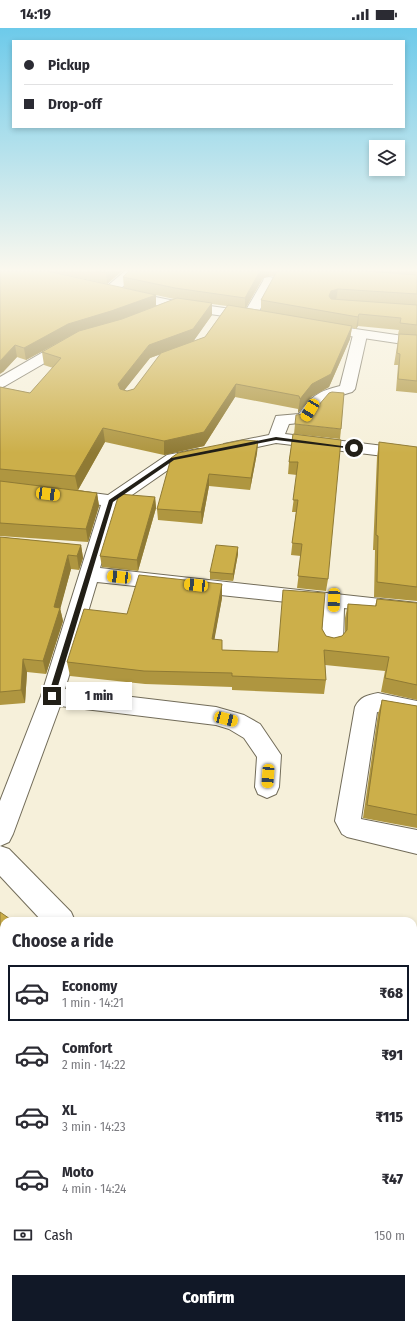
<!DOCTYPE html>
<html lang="en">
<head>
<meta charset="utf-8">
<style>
	body { margin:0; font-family:"Fira Sans Condensed",sans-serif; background:#f2f2f3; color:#2b2b33; height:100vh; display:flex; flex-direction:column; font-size:15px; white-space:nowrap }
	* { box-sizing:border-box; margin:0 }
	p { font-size:13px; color:#7c7c81 }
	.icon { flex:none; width:22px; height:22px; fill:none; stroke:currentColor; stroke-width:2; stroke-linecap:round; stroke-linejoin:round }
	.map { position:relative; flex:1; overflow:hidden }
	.side { position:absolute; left:0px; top:889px; width:417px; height:412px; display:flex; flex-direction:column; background:#fff; border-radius:12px 12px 0 0; box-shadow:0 2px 6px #0003 }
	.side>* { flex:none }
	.banner { position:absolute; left:12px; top:12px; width:393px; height:88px; border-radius:0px; box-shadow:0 2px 6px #0003; display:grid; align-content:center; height:88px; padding:0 12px; background:#fff }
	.buttons { position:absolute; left:369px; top:112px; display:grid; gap:8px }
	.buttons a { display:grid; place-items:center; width:36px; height:36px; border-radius:0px; background:#fff; box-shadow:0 2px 6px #0003; font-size:20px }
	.end { position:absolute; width:18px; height:18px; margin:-9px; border:5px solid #221f17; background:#fff; box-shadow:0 0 0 2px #fff }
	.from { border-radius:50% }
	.bubble { position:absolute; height:28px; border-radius:0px; background:#fff; box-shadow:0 2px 6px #0003; font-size:13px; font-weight:800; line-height:28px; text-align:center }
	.car { position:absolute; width:12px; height:24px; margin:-12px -6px; border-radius:5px; box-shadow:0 0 3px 1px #0007; background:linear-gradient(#f5c518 24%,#345 0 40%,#f5c518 0 76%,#345 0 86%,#f5c518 0) }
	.banner b { display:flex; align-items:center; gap:14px; height:38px; font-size:15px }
	.banner b+b { border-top:1px solid #e1e1e2 }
	.banner i { width:10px; height:10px; background:#2b2b33 }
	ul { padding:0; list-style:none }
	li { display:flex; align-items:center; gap:12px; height:56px; margin:0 8px 6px; padding:0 4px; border:2px solid transparent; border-radius:0px }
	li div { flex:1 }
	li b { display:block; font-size:15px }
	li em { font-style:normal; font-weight:800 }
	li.on { border-color:#111827 }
	li>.icon { width:36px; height:36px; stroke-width:1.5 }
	h2 { padding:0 12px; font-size:18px; line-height:48px }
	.pay { display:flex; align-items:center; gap:10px; height:44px; padding:0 12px; font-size:15px }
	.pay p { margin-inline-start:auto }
	.action { display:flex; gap:8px; margin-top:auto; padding:8px 12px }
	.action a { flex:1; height:46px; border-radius:0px; background:#111827; color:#fff; font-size:16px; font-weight:800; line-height:46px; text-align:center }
	.status { display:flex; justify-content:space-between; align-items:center; height:28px; padding:0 20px; background:#fff; direction:ltr }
	.status svg { height:11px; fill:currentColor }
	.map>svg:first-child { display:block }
</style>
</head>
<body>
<div class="status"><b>14:19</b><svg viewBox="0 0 49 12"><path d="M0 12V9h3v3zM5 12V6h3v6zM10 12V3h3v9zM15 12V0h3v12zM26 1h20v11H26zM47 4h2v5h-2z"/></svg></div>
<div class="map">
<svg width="417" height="1301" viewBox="0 0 417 1301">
	<rect width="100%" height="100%" fill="#f6f0da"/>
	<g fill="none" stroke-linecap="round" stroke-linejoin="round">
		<defs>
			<g id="minor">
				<polygon points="125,243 139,243 115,266 105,266 103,263 105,260"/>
				<polygon points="269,249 274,250 275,253 257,287 255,290 250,291 245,290 243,287 263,253 264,250"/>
				<path d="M360,303L365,304L367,307L355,361L352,364C327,371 325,373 310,394L289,396L285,406L417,422V432L276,415L230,425L224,424L222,420L224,416L269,407L276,388L299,386C311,368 319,363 340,358L353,307L355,304Z"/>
				<polygon points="69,311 74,312 76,315 74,318 5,358 0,360 0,349 64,312"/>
				<polygon points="198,421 204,422 206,426 204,430 178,435 119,476 100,540 417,575 417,589 344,580 343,615 339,621 332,623 325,621 321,615 324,578 97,554 65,661 216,679 244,687 260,696 281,727 279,759 276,766 267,770 258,766 255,759 257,729 244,710 229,701 216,697 60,678 13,806 9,814 0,818 0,773 41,668 101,477 63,472 60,468 63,464 69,462 108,467 167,427"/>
				<path d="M378,665L417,673V691L377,684L361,791L417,802V826L347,809L342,806L335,793L355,679C360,669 367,667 378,665Z"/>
				<polygon points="0,818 9,821 71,884 75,893 42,893 0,848"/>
				<polygon points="4,1036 4,1072 0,1074 0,1038"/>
			</g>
			<g id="major">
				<polygon points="126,263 175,273 252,284 257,285 259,288 257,291 252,292 175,281 121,270 119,267 121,264"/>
				<polygon points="321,296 417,310 417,318 316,303 314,300 316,297"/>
			</g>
		</defs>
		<use href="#minor" stroke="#726c59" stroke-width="2"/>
		<use href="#major" stroke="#726c59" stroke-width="2"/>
		<use href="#minor" fill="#fff" fill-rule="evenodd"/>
		<use href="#major" fill="#fff" fill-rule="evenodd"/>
	</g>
	<g fill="#af9640" fill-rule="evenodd">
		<path d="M0,243L156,267V278L174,271L124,260L123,249L129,243H417V365L396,363L398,337H394L399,306H398L399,302L358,298L356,301L352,300L350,311L329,359L311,369L298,385V381L235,369L204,418L164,427L105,414L78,462L97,465L99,478L88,514L0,508V359L30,365L53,340L44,337L42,324L74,306L70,308L26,332L17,329L3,344ZM269,248H274L261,272V282L246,280L263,250ZM212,276L227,278L205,309L193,313L212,287ZM161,326L134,361L127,363L124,362L150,330Z"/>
		<polygon points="49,243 122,243 107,256"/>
		<polygon points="295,396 341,401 340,411 294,406"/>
		<polygon points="293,406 328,551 326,563 297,560 301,528 291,527 296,484 292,484 297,447 288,446 289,434"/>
		<polygon points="258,413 257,425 250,462 209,458 202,496 158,492 157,481"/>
		<polygon points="379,414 417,419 417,573 374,569 375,522 373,522 377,429"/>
		<polygon points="155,469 156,480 138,543 102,539 100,528"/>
		<polygon points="0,509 81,517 83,530 79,542 71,541 60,580 63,593 46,646 27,644 25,675 0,677"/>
		<polygon points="238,519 238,526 233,553 210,551 210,544"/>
		<polygon points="222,556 222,570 214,611 222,622 277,624 322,601 326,608 334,610 342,608 345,605 345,590 348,576 375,578 377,571 417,575 417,672 381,664 385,643 325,637 326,652 324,666 232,662 232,659 145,656 70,648 67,634 127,586"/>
		<polygon points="382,672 417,678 417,800 363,790 378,686"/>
	</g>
	<g fill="#8f7a34">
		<polygon points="108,243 122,243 107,256 106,245"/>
		<polygon points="260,243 269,243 269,248 263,250 245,281 245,270"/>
		<polygon points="338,261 336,272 330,274 329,268 331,263"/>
		<polygon points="156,267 156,278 113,295 70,308 26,332 24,320 68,296"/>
		<polygon points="212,275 212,287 193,314 150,330 119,369 118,356 149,317"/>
		<polygon points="359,286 358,298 356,301 358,289"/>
		<polygon points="352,298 350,311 329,359 311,369 298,385 300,371"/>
		<polygon points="15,317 17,329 3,344 0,346 0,333"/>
		<polygon points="236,356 235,369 204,418 164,427 164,413"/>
		<polygon points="103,400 105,414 78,462 75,448"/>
		<polygon points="258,413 257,425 250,462 251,450"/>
		<polygon points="209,446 209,458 202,496 201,484"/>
		<polygon points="97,465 99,478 88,514 86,501"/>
		<polygon points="155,469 156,480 138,543 137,532"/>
		<polygon points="81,517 83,530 79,542 77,528"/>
		<polygon points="238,519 238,526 233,553 233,546"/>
		<polygon points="68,527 71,541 60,582 60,580 63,593 46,646 43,633 54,579"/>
		<polygon points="222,556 222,570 212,625 212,611"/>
		<polygon points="23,631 27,644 25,675 21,662"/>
		<polygon points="4,921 4,935 0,940 0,925"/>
	</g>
	<g fill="#ccaf4a" stroke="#8f7a34">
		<polygon points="0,243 47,243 156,267 111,283 68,296 24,320 15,317 0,333"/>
		<polygon points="97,243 108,243 106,245"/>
		<polygon points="129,243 260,243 245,270 175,260 123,249"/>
		<polygon points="277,243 367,243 417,247 417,266 338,261 331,263 329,268 331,271 417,277 417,297 400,295 401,290 359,286 358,289 261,272"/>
		<polygon points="177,270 212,275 193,301 149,317 118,356 120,361 127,363 134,361 161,325 205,309 228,277 352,298 331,346 312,356 300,371 299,368 236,356 204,404 164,413 103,400 75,448 0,441 0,359 30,365 61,330 42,324 79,303 122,291"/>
		<polygon points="399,306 417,307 417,353 398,351 400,326 397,325"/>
		<polygon points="332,364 344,365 341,401 295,396 296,387 312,385 329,365"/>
		<polygon points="293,406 341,412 328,551 298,548 302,516 292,515 298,472 293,472 298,434 289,434"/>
		<polygon points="243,412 258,413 251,450 209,446 201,484 157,481 171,430 178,425"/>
		<polygon points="379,414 417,419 417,559 377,554 378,508 376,507"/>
		<polygon points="0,453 97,465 86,501 0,495"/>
		<polygon points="119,466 155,469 137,532 100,528"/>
		<polygon points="0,509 81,517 77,528 68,527 54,579 60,580 43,633 23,631 21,662 0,664"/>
		<polygon points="216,517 238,519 233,546 210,544"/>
		<polygon points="139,547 222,556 212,611 222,612 222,622 278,624 283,562 325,565 322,601 326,608 334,610 342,608 347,602 348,576 376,578 377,571 417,575 417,657 385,650 389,629 324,622 326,652 232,648 232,645 144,643 67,634 84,581 127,586"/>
		<polygon points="382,672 417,678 417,787 367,777"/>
		<polygon points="0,884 13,893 4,893 4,921 0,925"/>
	</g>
	<linearGradient id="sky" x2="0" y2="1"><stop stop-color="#6dcaea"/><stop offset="0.57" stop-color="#fbf8ee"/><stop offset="1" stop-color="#fbf8ee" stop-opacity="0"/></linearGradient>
	<rect width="417" height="425" fill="url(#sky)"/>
	<polygon fill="#221f17" points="276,409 357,420 354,421 276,412 174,432 113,474 55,668 52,671 49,670 48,668 109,472 171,430"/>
</svg>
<div class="buttons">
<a><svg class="icon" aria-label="layers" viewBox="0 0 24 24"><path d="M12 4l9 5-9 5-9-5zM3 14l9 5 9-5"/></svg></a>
</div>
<i class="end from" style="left:354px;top:420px"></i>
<i class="end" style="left:52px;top:668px"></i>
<div class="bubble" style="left:66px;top:654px;width:66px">1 min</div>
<i class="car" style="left:310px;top:382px;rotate:211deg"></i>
<i class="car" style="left:48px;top:466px;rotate:97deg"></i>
<i class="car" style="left:119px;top:549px;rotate:276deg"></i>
<i class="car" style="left:196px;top:557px;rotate:276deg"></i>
<i class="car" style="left:334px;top:572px;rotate:182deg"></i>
<i class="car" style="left:226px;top:691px;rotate:105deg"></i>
<i class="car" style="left:268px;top:748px;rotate:184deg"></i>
<div class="banner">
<b><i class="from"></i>Pickup</b>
<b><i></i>Drop-off</b>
</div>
<section class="side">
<h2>Choose a ride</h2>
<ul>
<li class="on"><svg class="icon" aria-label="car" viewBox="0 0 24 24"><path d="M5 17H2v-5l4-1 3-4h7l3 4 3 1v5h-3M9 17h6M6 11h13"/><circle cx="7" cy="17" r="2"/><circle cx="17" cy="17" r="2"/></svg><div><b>Economy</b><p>1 min · 14:21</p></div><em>₹68</em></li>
<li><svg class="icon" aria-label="car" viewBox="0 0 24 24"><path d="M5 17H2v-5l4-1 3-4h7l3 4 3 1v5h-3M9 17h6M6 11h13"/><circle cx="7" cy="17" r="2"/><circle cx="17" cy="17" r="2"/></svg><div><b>Comfort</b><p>2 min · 14:22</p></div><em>₹91</em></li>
<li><svg class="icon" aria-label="car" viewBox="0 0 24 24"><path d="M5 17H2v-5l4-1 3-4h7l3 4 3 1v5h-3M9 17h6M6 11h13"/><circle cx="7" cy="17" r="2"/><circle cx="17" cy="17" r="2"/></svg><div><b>XL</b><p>3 min · 14:23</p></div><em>₹115</em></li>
<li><svg class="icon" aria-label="car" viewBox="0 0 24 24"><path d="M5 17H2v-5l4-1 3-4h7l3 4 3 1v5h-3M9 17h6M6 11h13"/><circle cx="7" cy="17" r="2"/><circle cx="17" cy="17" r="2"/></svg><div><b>Moto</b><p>4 min · 14:24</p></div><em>₹47</em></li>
</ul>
<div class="pay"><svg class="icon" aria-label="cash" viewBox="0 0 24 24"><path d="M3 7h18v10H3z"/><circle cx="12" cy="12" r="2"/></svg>Cash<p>150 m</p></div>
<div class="action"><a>Confirm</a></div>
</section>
</div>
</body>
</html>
